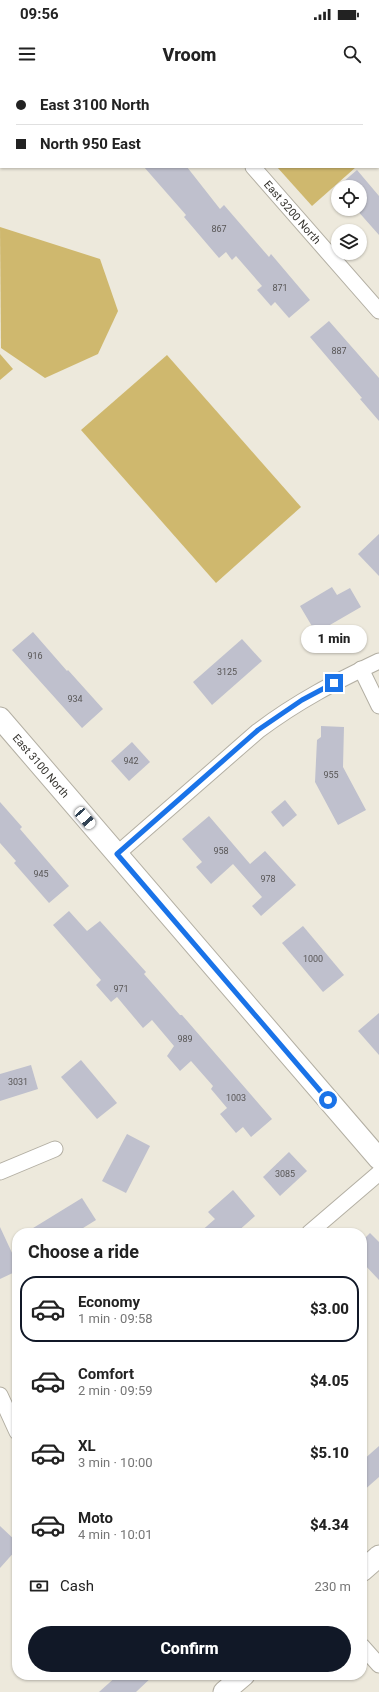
<!DOCTYPE html>
<html lang="en">
<head>
<meta charset="utf-8">
<style>
	body { margin:0; font-family:Roboto,sans-serif; background:#f2f2f2; color:#222; height:100vh; display:flex; flex-direction:column; font-size:15px; white-space:nowrap }
	* { box-sizing:border-box; margin:0 }
	p { font-size:13px; color:#767676 }
	.icon { flex:none; width:22px; height:22px; fill:none; stroke:currentColor; stroke-width:2; stroke-linecap:round; stroke-linejoin:round }
	.map { position:relative; flex:1; overflow:hidden }
	.side { position:absolute; left:12px; top:1148px; width:355px; height:452px; display:flex; flex-direction:column; background:#fff; border-radius:16px; box-shadow:0 1px 3px #0004 }
	.side>* { flex:none }
	.guide { position:absolute; left:0px; top:0px; width:379px; height:88px; box-shadow:0 1px 3px #0004; display:grid; align-content:center; height:88px; padding:0 16px; background:#fff }
	.fabs { position:absolute; left:331px; top:100px; display:grid; gap:8px }
	.fabs a { display:grid; place-items:center; width:36px; height:36px; border-radius:50%; background:#fff; box-shadow:0 1px 3px #0004; font-size:20px }
	.end { position:absolute; width:18px; height:18px; margin:-9px; border:5px solid #1a73e8; background:#fff; box-shadow:0 0 0 2px #fff }
	.from { border-radius:50% }
	.bubble { position:absolute; height:28px; border-radius:14px; background:#fff; box-shadow:0 1px 3px #0004; font-size:13px; font-weight:800; line-height:28px; text-align:center }
	.car { position:absolute; width:12px; height:24px; margin:-12px -6px; border-radius:5px; box-shadow:0 0 3px 1px #0007; background:linear-gradient(#fff 24%,#345 0 40%,#fff 0 76%,#345 0 86%,#fff 0) }
	.guide b { display:flex; align-items:center; gap:14px; height:38px; font-size:15px }
	.guide b+b { border-top:1px solid #e0e0e0 }
	.guide i { width:10px; height:10px; background:#222 }
	ul { padding:0; list-style:none }
	li { display:flex; align-items:center; gap:12px; height:66px; margin:0 8px 6px; padding:0 8px; border:2px solid transparent; border-radius:16px }
	li div { flex:1 }
	li b { display:block; font-size:15px }
	li em { font-style:normal; font-weight:800 }
	li.current { border-color:#111827 }
	li>.icon { width:36px; height:36px; stroke-width:1.5 }
	h2 { padding:0 16px; font-size:18px; line-height:48px }
	.pay { display:flex; align-items:center; gap:10px; height:44px; padding:0 16px; font-size:15px }
	.pay p { margin-inline-start:auto }
	.button { display:flex; gap:8px; margin-top:auto; padding:8px 16px }
	.button a { flex:1; height:46px; border-radius:24px; background:#111827; color:#fff; font-size:16px; font-weight:800; line-height:46px; text-align:center }
	.status { display:flex; justify-content:space-between; align-items:center; height:28px; padding:0 20px; background:#fff; direction:ltr }
	.status svg { height:11px; fill:currentColor }
	header { display:flex; justify-content:space-between; align-items:center; height:52px; padding:0 16px; background:#fff; font-size:18px; font-weight:800 }
	.map>svg:first-child { display:block }
</style>
</head>
<body>
<div class="status"><b>09:56</b><svg viewBox="0 0 49 12"><path d="M0 12V9h3v3zM5 12V6h3v6zM10 12V3h3v9zM15 12V0h3v12zM26 1h20v11H26zM47 4h2v5h-2z"/></svg></div>
<header><svg class="icon" aria-label="menu" viewBox="0 0 24 24"><path d="M4 6h16M4 12h16M4 18h16"/></svg>Vroom<svg class="icon" aria-label="search" viewBox="0 0 24 24"><circle cx="10" cy="10" r="6"/><path d="M15 15l6 6"/></svg></header>
<div class="map">
<svg width="379" height="1612" viewBox="0 0 379 1612">
	<rect width="100%" height="100%" fill="#ede9dc"/>
	<g fill="#cfb86e">
		<polygon points="200,0 379,0 379,67 378,68 378,1"/>
		<polygon points="277,87 356,87 312,126"/>
		<polygon points="0,147 100,179 118,231 98,274 45,298 1,268"/>
		<polygon points="0,274 13,289 0,300"/>
		<polygon points="167,275 301,427 216,503 81,350"/>
	</g>
	<g fill="#bfc0cd">
		<polygon points="144,87 187,87 220,129 224,125 269,177 271,174 310,220 289,238 275,222 271,226 257,210 262,206 236,176 232,180 226,172 219,178 184,137 186,135"/>
		<polygon points="357,90 379,116 379,155 356,129 360,129 360,107 337,107"/>
		<polygon points="329,241 379,298 379,341 360,319 362,318 310,257"/>
		<polygon points="379,454 379,496 358,474"/>
		<polygon points="332,507 337,515 350,508 361,527 316,553 300,526"/>
		<polygon points="33,552 67,591 68,590 103,629 82,648 12,570"/>
		<polygon points="242,559 262,581 212,625 193,602"/>
		<polygon points="321,646 344,647 343,687 366,730 338,745 315,702 317,660 321,657"/>
		<polygon points="132,662 150,682 129,701 111,681"/>
		<polygon points="285,720 297,735 283,747 271,732"/>
		<polygon points="0,722 22,747 20,749 69,806 49,823 14,783 16,781 0,763"/>
		<polygon points="209,736 250,784 265,771 296,805 261,836 252,826 262,817 233,784 211,804 196,787 202,782 182,759"/>
		<polygon points="69,831 87,851 100,841 146,892 144,894 180,935 182,935 272,1039 251,1057 243,1047 236,1053 220,1034 227,1028 211,1009 213,1006 191,981 180,991 167,976 174,966 152,940 143,948 117,917 111,922 96,905 101,900 53,845"/>
		<polygon points="303,846 344,895 323,912 282,863"/>
		<polygon points="379,933 379,975 358,951"/>
		<polygon points="81,980 117,1023 97,1039 61,997"/>
		<polygon points="31,985 38,1009 0,1021 0,994"/>
		<polygon points="127,1054 150,1066 126,1113 102,1101"/>
		<polygon points="289,1072 307,1091 280,1116 263,1097"/>
		<polygon points="233,1110 255,1136 236,1153 199,1153 215,1139 208,1132"/>
		<polygon points="82,1118 96,1140 75,1153 25,1153"/>
		<polygon points="0,1147 13,1175 17,1173 17,1191 0,1199"/>
		<polygon points="370,1153 379,1162 379,1200 362,1182 362,1161"/>
		<polygon points="379,1366 379,1397 362,1412 362,1381"/>
		<polygon points="0,1446 17,1462 17,1469 0,1488"/>
		<polygon points="118,1595 154,1595 136,1612 99,1612"/>
	</g>
	<g fill="none" stroke-linecap="round" stroke-linejoin="round">
		<defs>
			<g id="street">
				<polyline points="177,0 178,1"/>
				<path id="s1" d="M253,87L379,231"/>
				<polyline points="361,589 379,626"/>
				<path d="M117,774L258,651C298,621 335,602 379,581"/>
				<polyline points="0,1092 55,1069"/>
				<polyline points="309,1153 379,1093"/>
				<polyline points="0,1315 17,1352"/>
				<polyline points="362,1566 379,1585"/>
			</g>
			<g id="secondary">
				<path id="s2" d="M0,638L379,1079"/>
				<polyline points="362,1491 379,1476"/>
				<polyline points="224,1612 244,1595"/>
			</g>
		</defs>
		<use href="#street" stroke="#b3afa3" stroke-width="17"/>
		<use href="#secondary" stroke="#b3afa3" stroke-width="23"/>
		<use href="#street" stroke="#fff" stroke-width="15"/>
		<use href="#secondary" stroke="#fff" stroke-width="21"/>
	</g>
	<g fill="none" stroke-linecap="round" stroke-linejoin="round">
		<polyline stroke="#1a73e8" stroke-width="5" points="328,1020 117,774 258,650 302,620 334,603"/>
	</g>
	<g text-anchor="middle" dominant-baseline="central" stroke-width="4" stroke-linejoin="round" paint-order="stroke">
		<g font-size="9" fill="#585656">
			<text x="219" y="149">867</text>
			<text x="280" y="208">871</text>
			<text x="339" y="271">887</text>
			<text x="35" y="576">916</text>
			<text x="227" y="592">3125</text>
			<text x="75" y="619">934</text>
			<text x="131" y="681">942</text>
			<text x="331" y="695">955</text>
			<text x="221" y="771">958</text>
			<text x="41" y="794">945</text>
			<text x="268" y="799">978</text>
			<text x="313" y="879">1000</text>
			<text x="121" y="909">971</text>
			<text x="185" y="959">989</text>
			<text x="18" y="1002">3031</text>
			<text x="236" y="1018">1003</text>
			<text x="285" y="1094">3085</text>
		</g>
		<g font-size="11" fill="#35332e" stroke="#fff">
			<text stroke="none"><textPath href="#s1" startOffset="60">East 3200 North</textPath></text>
			<text stroke="none"><textPath href="#s2" startOffset="63">East 3100 North</textPath></text>
		</g>
	</g>
</svg>
<div class="fabs">
<a><svg class="icon" aria-label="locate" viewBox="0 0 24 24"><circle cx="12" cy="12" r="6"/><path d="M12 2v4M12 18v4M2 12h4M18 12h4"/></svg></a>
<a><svg class="icon" aria-label="layers" viewBox="0 0 24 24"><path d="M12 4l9 5-9 5-9-5zM3 14l9 5 9-5"/></svg></a>
</div>
<i class="end from" style="left:328px;top:1020px"></i>
<i class="end" style="left:334px;top:603px"></i>
<div class="bubble" style="left:301px;top:545px;width:66px">1 min</div>
<i class="car" style="left:85px;top:738px;rotate:139deg"></i>
<div class="guide">
<b><i class="from"></i>East 3100 North</b>
<b><i></i>North 950 East</b>
</div>
<section class="side">
<h2>Choose a ride</h2>
<ul>
<li class="current"><svg class="icon" aria-label="car" viewBox="0 0 24 24"><path d="M5 17H2v-5l4-1 3-4h7l3 4 3 1v5h-3M9 17h6M6 11h13"/><circle cx="7" cy="17" r="2"/><circle cx="17" cy="17" r="2"/></svg><div><b>Economy</b><p>1 min · 09:58</p></div><em>$3.00</em></li>
<li><svg class="icon" aria-label="car" viewBox="0 0 24 24"><path d="M5 17H2v-5l4-1 3-4h7l3 4 3 1v5h-3M9 17h6M6 11h13"/><circle cx="7" cy="17" r="2"/><circle cx="17" cy="17" r="2"/></svg><div><b>Comfort</b><p>2 min · 09:59</p></div><em>$4.05</em></li>
<li><svg class="icon" aria-label="car" viewBox="0 0 24 24"><path d="M5 17H2v-5l4-1 3-4h7l3 4 3 1v5h-3M9 17h6M6 11h13"/><circle cx="7" cy="17" r="2"/><circle cx="17" cy="17" r="2"/></svg><div><b>XL</b><p>3 min · 10:00</p></div><em>$5.10</em></li>
<li><svg class="icon" aria-label="car" viewBox="0 0 24 24"><path d="M5 17H2v-5l4-1 3-4h7l3 4 3 1v5h-3M9 17h6M6 11h13"/><circle cx="7" cy="17" r="2"/><circle cx="17" cy="17" r="2"/></svg><div><b>Moto</b><p>4 min · 10:01</p></div><em>$4.34</em></li>
</ul>
<div class="pay"><svg class="icon" aria-label="cash" viewBox="0 0 24 24"><path d="M3 7h18v10H3z"/><circle cx="12" cy="12" r="2"/></svg>Cash<p>230 m</p></div>
<div class="button"><a>Confirm</a></div>
</section>
</div>
</body>
</html>
